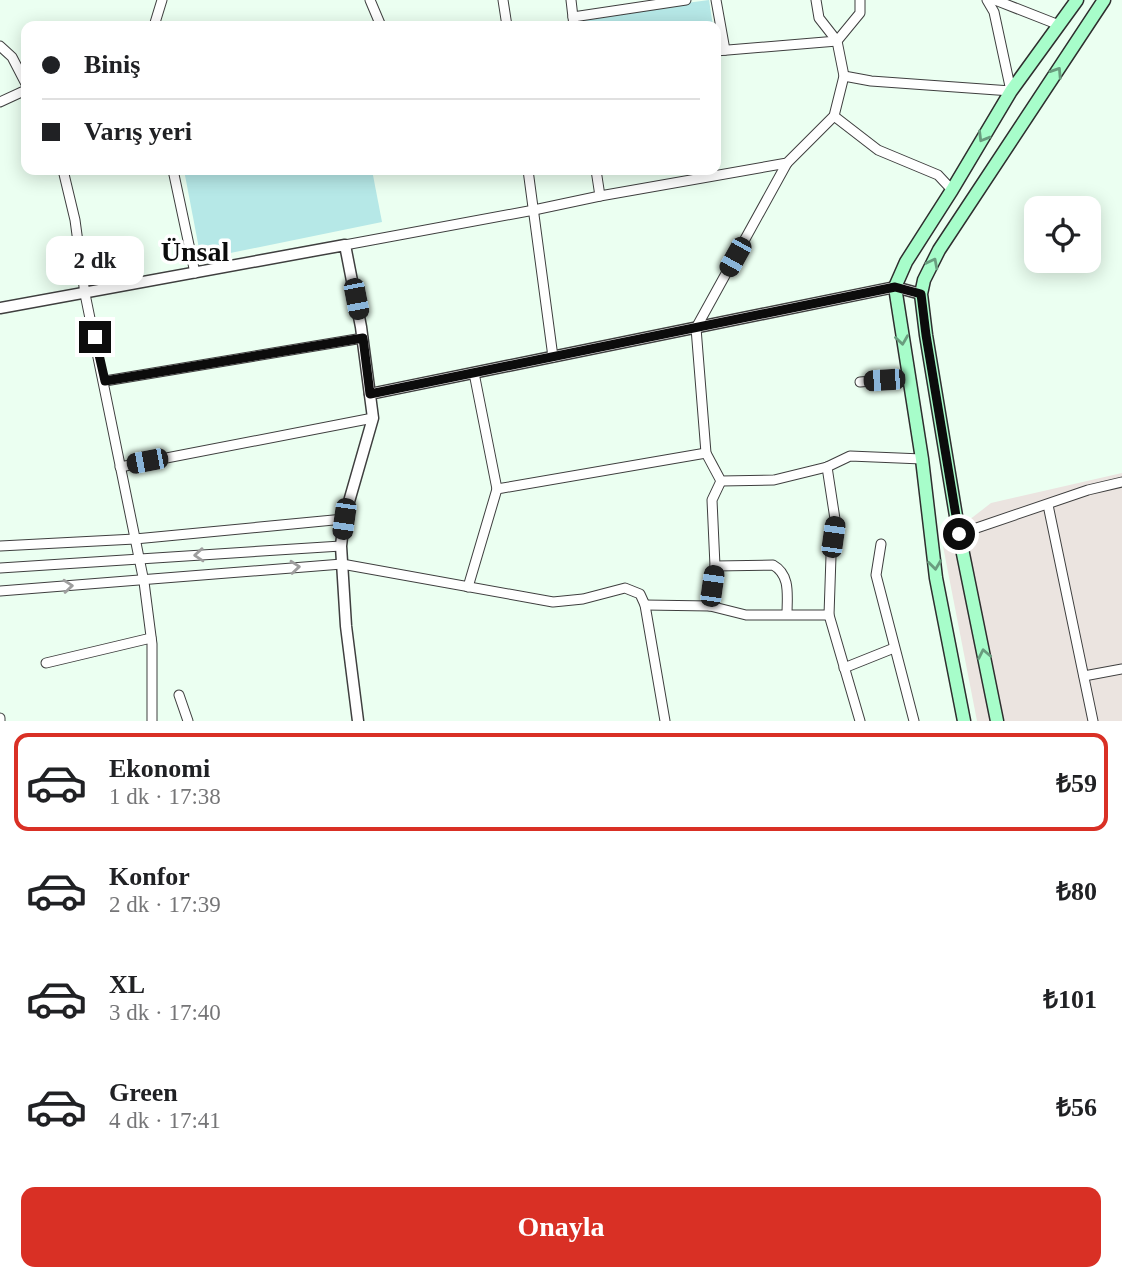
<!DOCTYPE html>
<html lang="tr">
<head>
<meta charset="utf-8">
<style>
	body { margin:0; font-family:Georgia,serif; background:#f6f6f6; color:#202124; height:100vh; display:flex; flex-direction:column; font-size:26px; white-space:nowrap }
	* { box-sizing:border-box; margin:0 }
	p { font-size:23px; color:#757577 }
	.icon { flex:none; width:38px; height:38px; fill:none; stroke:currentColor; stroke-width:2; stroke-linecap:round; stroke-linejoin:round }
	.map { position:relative; height:721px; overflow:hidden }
	.sheet { display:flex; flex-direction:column; background:#fff; flex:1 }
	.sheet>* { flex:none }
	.guide { position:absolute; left:21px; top:21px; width:700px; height:154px; border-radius:14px; box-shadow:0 4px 18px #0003; display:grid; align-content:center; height:154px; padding:0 21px; background:#fff }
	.controls { position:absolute; left:1024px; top:196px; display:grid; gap:14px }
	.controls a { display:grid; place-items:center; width:77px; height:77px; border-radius:14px; background:#fff; box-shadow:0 4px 18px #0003; font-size:35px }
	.end { position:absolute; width:32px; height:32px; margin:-16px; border:9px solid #0c0c0c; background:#fff; box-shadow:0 0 0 4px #fff }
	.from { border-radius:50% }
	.bubble { position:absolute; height:49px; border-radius:14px; background:#fff; box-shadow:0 4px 18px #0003; font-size:23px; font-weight:700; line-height:49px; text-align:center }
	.car { position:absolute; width:21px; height:42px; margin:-21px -10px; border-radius:9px; box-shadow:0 0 5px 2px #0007; background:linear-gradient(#222 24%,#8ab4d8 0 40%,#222 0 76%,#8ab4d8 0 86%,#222 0) }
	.guide b { display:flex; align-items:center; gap:24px; height:66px; font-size:26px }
	.guide b+b { border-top:2px solid #e0e0e0 }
	.guide i { width:18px; height:18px; background:#202124 }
	ul { padding:12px 0 0; list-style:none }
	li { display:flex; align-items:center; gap:21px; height:98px; margin:0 14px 10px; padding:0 7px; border:4px solid transparent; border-radius:14px }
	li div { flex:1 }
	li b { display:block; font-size:26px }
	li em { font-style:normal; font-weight:700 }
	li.current { border-color:#d93025 }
	li>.icon { width:63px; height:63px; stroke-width:1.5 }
	.action { display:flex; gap:14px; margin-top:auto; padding:14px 21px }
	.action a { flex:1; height:80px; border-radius:14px; background:#d93025; color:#fff; font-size:28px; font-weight:700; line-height:80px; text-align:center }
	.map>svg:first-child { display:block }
</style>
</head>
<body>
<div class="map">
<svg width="1122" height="721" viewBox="0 0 1122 721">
	<rect width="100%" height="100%" fill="#ebfff1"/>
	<polygon fill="#ebe4e0" points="1122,473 1122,721 977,721 942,541 991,503"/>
	<g fill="#b6e8e7">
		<polygon points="709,0 713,26 584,26 582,17"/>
		<polygon points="184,170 372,170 382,222 201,259"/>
	</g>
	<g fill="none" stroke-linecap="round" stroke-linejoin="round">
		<defs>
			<g id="minor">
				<polyline points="370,0 381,26"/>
				<polyline points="503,0 507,26"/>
				<polyline points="571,0 574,26"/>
				<polyline points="716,0 725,50"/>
				<polyline points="816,0 819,18 837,41"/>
				<polyline points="995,0 1059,25"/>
				<polyline points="573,17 686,0"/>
				<polyline points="154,26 162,0"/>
				<polyline points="0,46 12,57 26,84"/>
				<polyline points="716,51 837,41"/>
				<polyline points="844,76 871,81 1011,91 994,12 987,0"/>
				<polyline points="0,102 26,90"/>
				<polyline points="834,116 878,150 938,175 952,190"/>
				<polyline points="787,163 696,328 706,453 721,481 774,480 827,467 850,456 922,459"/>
				<polyline points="63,170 75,220 85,294 144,582 152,644 152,721"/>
				<polyline points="173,170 195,273"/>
				<polyline points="528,170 553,357"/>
				<polyline points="596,170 600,196"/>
				<polyline points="345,245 534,210 600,196 787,163 834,116 844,76 837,41 860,13 860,0"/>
				<polyline points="474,373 497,489"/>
				<polyline points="105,381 363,338"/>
				<polyline points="860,382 908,378"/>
				<polyline points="120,467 373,418"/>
				<polyline points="827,467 835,519 831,556 829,615 860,721"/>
				<polyline points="1048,505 1093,721"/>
				<polyline points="959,534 1088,490 1122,482"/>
				<polyline points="881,544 876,575 914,721"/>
				<polyline points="0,546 135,539 344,519"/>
				<path d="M715,566L773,565C791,575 787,596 787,614"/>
				<polyline points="0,568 341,546"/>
				<polyline points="468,587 497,489 706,453"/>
				<polyline points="0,591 342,564 553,602 583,599 625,588 640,594 645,605 665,721"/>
				<polyline points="645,605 710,606 746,615 829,615"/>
				<polyline points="710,606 715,566 712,500 721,481"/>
				<polyline points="46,663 151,638"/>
				<polyline points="844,668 894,648"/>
				<polyline points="1084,676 1122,669"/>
				<polyline points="179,695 188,721"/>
				<polyline points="0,718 0,721"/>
			</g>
			<g id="tertiary">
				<polyline points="0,308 345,245 361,327 373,418 344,519 341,546 346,626 358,721"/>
				<polyline points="370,394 895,287 921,294"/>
			</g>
			<g id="secondary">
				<polyline points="964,721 936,578 922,459 895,287 906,262 952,190 1011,91 1077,0"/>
				<polyline points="997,721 959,534 926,335 921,294 924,280 939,250 1104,0"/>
			</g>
		</defs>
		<use href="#minor" stroke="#3f3f3f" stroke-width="11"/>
		<use href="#tertiary" stroke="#3f3f3f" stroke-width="13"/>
		<use href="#secondary" stroke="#2e2e2e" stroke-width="15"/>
		<use href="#minor" stroke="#fff" stroke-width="9"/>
		<use href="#tertiary" stroke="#fff" stroke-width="10"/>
		<use href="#secondary" stroke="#a7fdca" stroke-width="12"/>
	</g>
	<defs><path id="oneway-chevron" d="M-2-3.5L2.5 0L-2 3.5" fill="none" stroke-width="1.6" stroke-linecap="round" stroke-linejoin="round" transform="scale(1.75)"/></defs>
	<g stroke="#699d7e">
		<use href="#oneway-chevron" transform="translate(1057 72) rotate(-57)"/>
		<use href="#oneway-chevron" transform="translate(983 137) rotate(121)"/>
		<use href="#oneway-chevron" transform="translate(933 263) rotate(-63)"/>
		<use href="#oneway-chevron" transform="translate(902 340) rotate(82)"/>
		<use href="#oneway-chevron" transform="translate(935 565) rotate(83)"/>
		<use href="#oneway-chevron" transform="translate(984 654) rotate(-101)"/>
	</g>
	<g stroke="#9e9e9e">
		<use href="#oneway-chevron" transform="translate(199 555) rotate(176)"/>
		<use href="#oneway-chevron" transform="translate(295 567) rotate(-5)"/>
		<use href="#oneway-chevron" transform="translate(68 586) rotate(-5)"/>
	</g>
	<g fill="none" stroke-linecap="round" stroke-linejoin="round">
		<polyline stroke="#0c0c0c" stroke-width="9" points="95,337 105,381 363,338 370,394 895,287 921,294 926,335 959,534"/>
	</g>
	<g text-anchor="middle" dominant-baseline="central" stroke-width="7" stroke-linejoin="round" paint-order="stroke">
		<g font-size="28" font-weight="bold" fill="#0c0c0c" stroke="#fff">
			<text x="195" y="251">Ünsal</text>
		</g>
	</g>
</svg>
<div class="controls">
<a><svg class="icon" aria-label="locate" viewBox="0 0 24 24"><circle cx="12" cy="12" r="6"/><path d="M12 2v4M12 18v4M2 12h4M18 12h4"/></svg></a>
</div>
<i class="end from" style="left:959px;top:534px"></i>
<i class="end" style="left:95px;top:337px"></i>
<div class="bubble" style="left:46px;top:236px;width:98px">2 dk</div>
<i class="car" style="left:735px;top:257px;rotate:209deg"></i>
<i class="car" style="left:356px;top:299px;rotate:169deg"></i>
<i class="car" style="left:884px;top:380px;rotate:266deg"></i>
<i class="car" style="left:147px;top:461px;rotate:259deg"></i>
<i class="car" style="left:344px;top:519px;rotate:188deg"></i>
<i class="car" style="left:833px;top:537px;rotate:8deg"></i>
<i class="car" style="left:712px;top:586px;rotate:8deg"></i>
<div class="guide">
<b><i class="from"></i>Biniş</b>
<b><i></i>Varış yeri</b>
</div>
</div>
<section class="sheet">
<ul>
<li class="current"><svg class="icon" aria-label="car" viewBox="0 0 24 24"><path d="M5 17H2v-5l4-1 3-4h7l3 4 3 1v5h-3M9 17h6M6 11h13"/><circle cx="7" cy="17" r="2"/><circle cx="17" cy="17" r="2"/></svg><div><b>Ekonomi</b><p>1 dk · 17:38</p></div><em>₺59</em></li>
<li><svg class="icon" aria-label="car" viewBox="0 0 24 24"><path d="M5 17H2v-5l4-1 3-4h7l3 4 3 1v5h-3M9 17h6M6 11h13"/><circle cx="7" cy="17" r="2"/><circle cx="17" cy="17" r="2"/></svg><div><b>Konfor</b><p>2 dk · 17:39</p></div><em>₺80</em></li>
<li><svg class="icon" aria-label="car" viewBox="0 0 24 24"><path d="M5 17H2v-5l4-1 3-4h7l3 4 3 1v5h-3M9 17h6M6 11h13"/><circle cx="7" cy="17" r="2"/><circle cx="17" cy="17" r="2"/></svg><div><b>XL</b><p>3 dk · 17:40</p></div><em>₺101</em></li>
<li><svg class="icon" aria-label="car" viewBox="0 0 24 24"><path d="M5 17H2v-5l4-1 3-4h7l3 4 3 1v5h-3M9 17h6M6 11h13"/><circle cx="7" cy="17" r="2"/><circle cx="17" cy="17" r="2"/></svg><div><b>Green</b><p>4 dk · 17:41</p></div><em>₺56</em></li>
</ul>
<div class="action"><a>Onayla</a></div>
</section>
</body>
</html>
